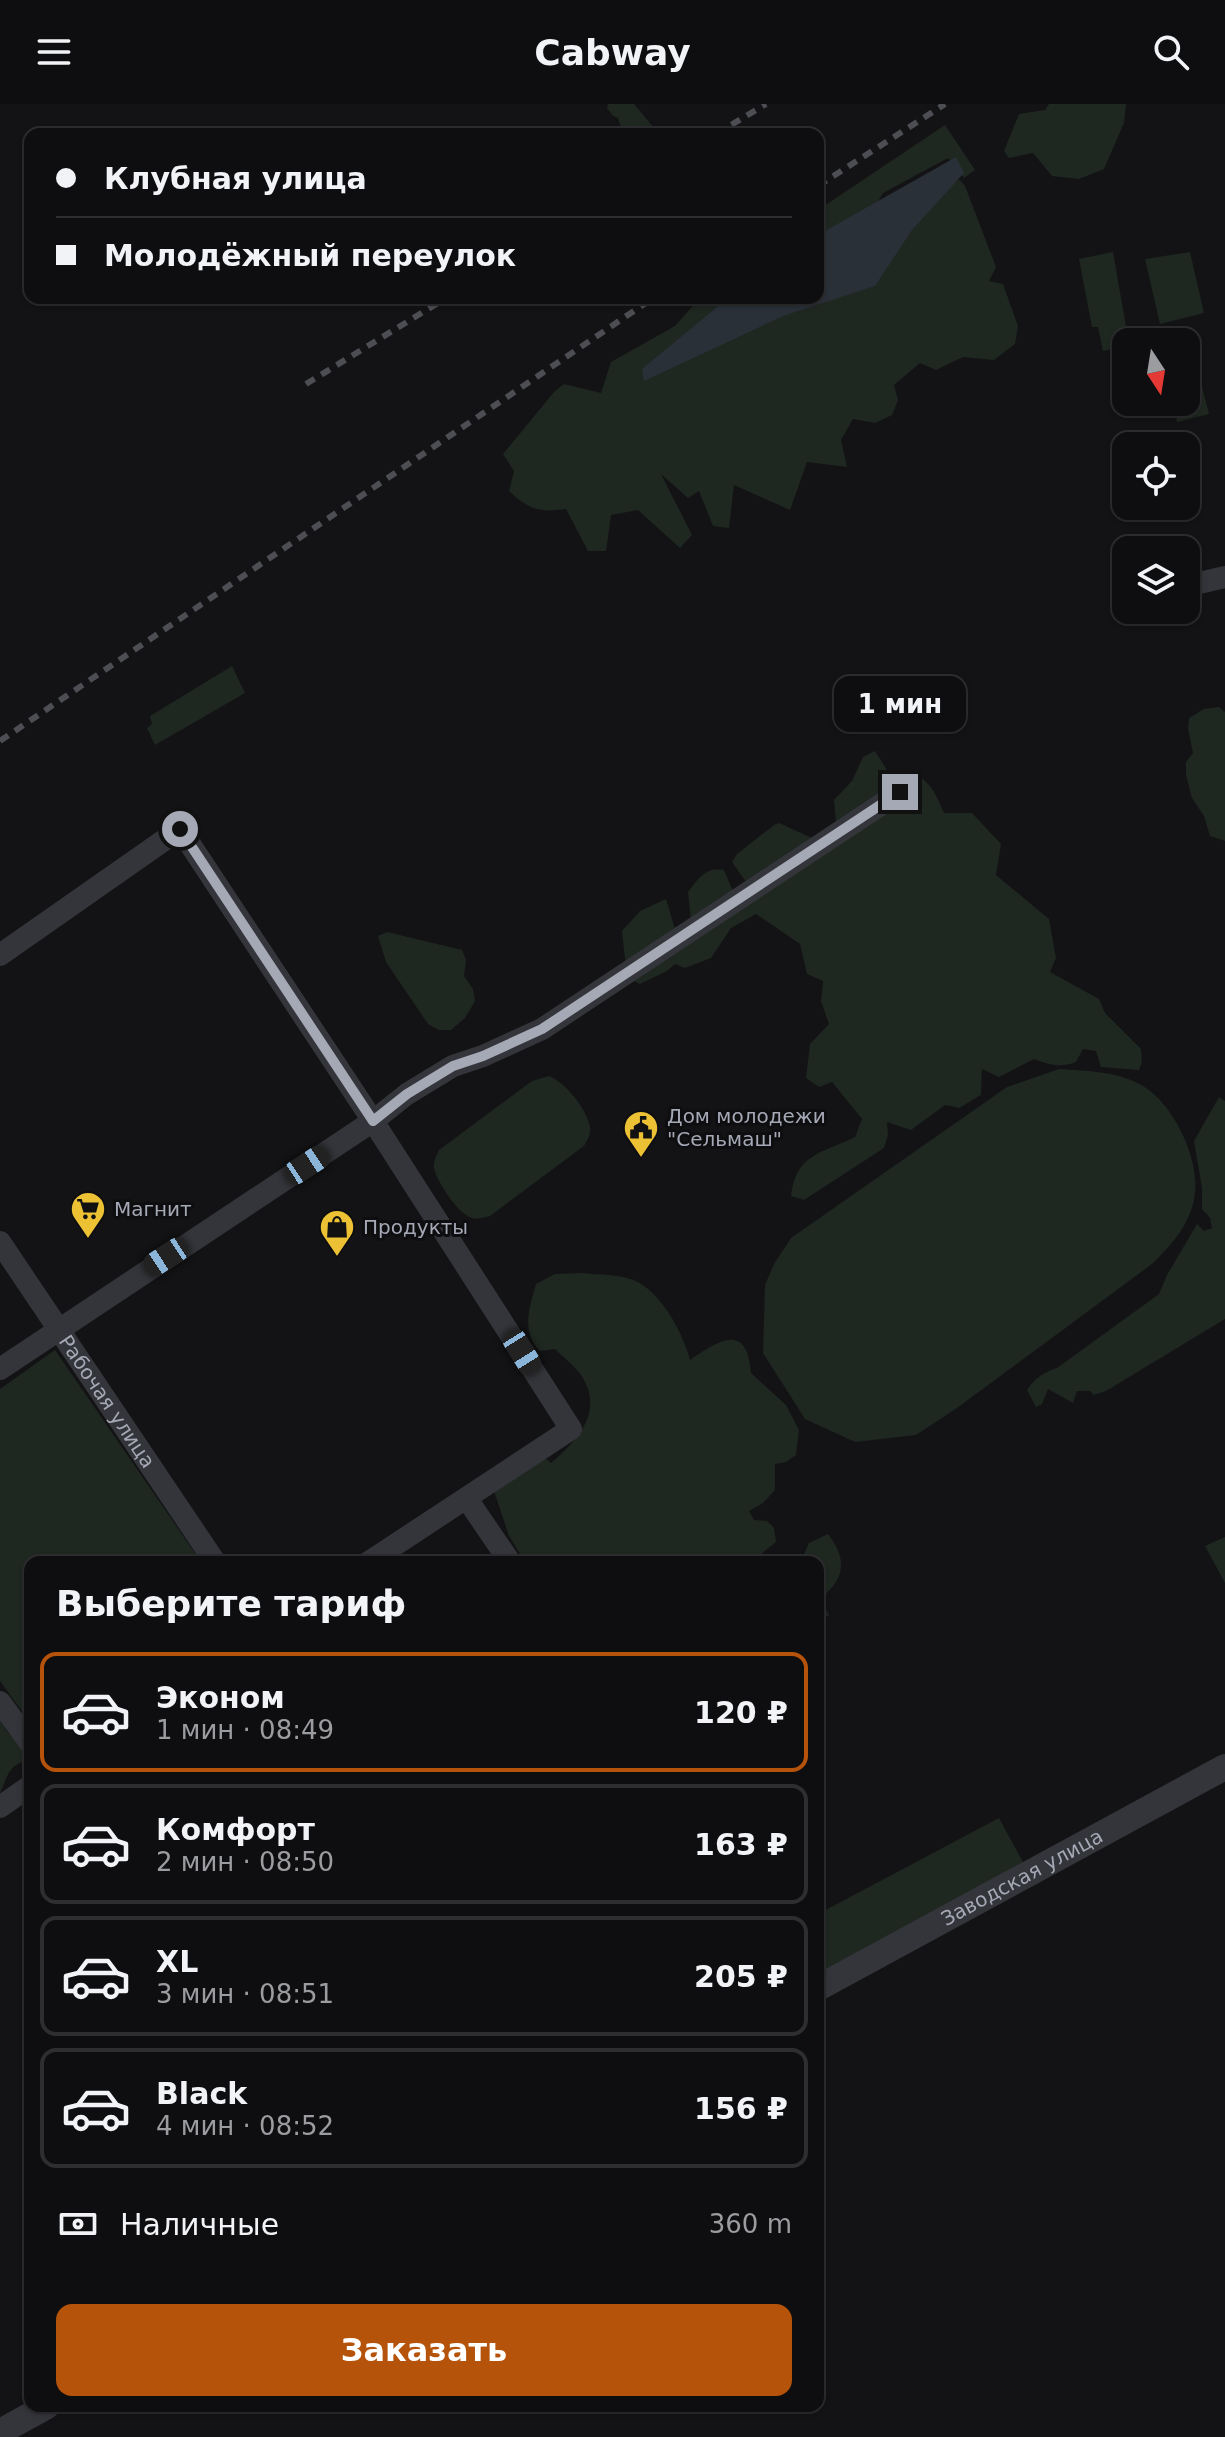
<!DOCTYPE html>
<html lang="ru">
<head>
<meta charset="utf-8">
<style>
	body { margin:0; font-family:"DejaVu Sans",sans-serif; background:#1c1c1e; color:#f1f3f6; height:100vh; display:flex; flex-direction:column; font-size:30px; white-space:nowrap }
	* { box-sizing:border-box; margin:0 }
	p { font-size:26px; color:#9b9c9f }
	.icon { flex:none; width:44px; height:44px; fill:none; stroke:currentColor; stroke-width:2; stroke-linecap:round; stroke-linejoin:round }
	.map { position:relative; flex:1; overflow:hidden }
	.drawer { position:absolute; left:24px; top:1452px; width:800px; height:856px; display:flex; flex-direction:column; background:#0e0e10; border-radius:16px; box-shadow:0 2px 6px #0004,0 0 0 2px #2e2e30 }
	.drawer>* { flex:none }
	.banner { position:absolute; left:24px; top:24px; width:800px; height:176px; border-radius:16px; box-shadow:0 2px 6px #0004,0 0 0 2px #2e2e30; display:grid; align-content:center; height:176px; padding:0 32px; background:#0e0e10 }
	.needle { width:52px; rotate:168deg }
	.tools { position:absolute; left:1112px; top:224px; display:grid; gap:16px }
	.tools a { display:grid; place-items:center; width:88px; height:88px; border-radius:16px; background:#0e0e10; box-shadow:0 2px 6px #0004,0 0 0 2px #2e2e30; font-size:40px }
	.end { position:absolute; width:36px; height:36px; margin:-18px; border:10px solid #a5a8b5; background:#111; box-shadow:0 0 0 4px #111 }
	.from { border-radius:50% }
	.bubble { position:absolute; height:56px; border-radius:16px; background:#0e0e10; box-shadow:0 2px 6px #0004,0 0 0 2px #2e2e30; font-size:26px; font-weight:700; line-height:56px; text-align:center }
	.car { position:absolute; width:24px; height:48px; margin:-24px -12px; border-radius:10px; box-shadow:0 0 6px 2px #0007; background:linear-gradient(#222 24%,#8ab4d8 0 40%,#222 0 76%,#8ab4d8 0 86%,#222 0) }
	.banner b { display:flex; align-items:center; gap:28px; height:76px; font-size:30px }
	.banner b+b { border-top:2px solid #2e2e30 }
	.banner i { width:20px; height:20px; background:#f1f3f6 }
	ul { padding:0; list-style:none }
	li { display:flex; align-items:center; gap:24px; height:120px; margin:0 16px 12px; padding:0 16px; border:4px solid #2e2e30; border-radius:16px }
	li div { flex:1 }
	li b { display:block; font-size:30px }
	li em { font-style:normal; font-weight:700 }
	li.current { border-color:#b45309 }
	li>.icon { width:72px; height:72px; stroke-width:1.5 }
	h2 { padding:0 32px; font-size:36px; line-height:96px }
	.pay { display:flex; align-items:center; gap:20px; height:88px; padding:0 32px; font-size:30px }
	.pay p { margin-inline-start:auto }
	.primary-button { display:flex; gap:16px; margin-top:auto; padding:16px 32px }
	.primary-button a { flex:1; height:92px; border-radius:16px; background:#b45309; color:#fff; font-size:32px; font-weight:700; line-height:92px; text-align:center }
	header { display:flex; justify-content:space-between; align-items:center; height:104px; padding:0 32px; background:#0e0e10; font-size:36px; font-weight:700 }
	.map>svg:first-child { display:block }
</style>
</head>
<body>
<header><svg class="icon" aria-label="menu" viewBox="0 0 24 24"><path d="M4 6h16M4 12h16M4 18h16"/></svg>Cabway<svg class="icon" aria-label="search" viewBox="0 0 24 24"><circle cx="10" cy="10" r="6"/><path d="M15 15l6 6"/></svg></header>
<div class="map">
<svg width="1225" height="2333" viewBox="0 0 1225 2333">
	<rect width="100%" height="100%" fill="#131315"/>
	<g fill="#1f2721">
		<polygon points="608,0 634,0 659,30 629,30 622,27 618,14 613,12 607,4"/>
		<polygon points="1049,0 1126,0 1124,19 1104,65 1079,75 1052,72 1033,49 1009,54 1004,47 1019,10 1045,6"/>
		<polygon points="945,21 975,66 964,74 948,54 883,89 864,122 818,139 818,106"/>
		<path d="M952,75L960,76L965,82L996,163L989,177L1003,180L1018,222L1015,240L994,256L963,253L936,266L920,259L894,281L898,296L892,311L875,319L853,315L841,336L847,363L807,358L790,406L734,381L729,424L713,422L699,387L688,394L661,370L692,431L680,444L638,406L611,411L606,447H588L566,405C539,409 528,405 509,387L514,367L503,350L554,288L564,280L601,289L611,258L675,222L700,194H818Z"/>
		<polygon points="1113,148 1127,228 1120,230 1121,244 1103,247 1098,223 1092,223 1079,155"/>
		<polygon points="1190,148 1204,209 1160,220 1145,155"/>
		<polygon points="1187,224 1209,310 1177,318 1173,298 1186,298 1186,238 1161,238 1159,230"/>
		<polygon points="232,562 245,589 155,641 147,624 152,620 150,612"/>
		<polygon points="1219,603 1225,608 1225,737 1210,732 1204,712 1192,694 1186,671 1186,658 1193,649 1188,625 1189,614 1204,605"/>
		<path d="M875,647L890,671C924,664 932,681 944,709H972L1001,740L996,771L1049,815L1056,854L1050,868L1099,895L1105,909L1141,945L1142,958L1139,966L1101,963L1096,947L1083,945L1076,958C1061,964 1049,961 1034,955L999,973L982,965L981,991L959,1004L945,1001L911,1026L887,1018L888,1031L884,1044L804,1096L791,1092C796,1050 820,1050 855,1033L862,1015L832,978L819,983L806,974L810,940L829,920L821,897L823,877L807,870L800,840L756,810L731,824L711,854L685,864L675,860L667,867L640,880L632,876L625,855L622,827L640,807L666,795L675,825L691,817L688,788C698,776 705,762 724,766L733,787L746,778L732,758L737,750L774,721L779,719L812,734L836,719L834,696L852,677L863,653Z"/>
		<polygon points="387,828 462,846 466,856 464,872 473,885 475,897 465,914 451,926 439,926 428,920 386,858 378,832"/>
		<path d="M1059,965C1088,967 1117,967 1143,982C1173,1000 1199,1053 1195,1088C1193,1117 1172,1141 1152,1160L957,1304L916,1331L855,1338L805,1315L763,1249L765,1181L774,1160L791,1134L1007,983Z"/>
		<path d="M549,972C565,978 587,1005 590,1023C591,1030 588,1035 584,1042L490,1112C484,1113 478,1116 472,1114C458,1110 437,1078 434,1064C433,1058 436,1052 439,1046L532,977Z"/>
		<path d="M1219,993L1225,997V1215L1106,1287L1094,1291L1090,1287H1077L1073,1299L1048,1285L1042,1300L1036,1303L1027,1286C1035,1274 1044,1268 1057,1264L1159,1190L1167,1171L1197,1120L1204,1127L1212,1124L1210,1114L1202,1105V1084L1194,1037Z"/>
		<path d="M582,1169C599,1171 623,1170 638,1178C663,1192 683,1229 690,1256C719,1236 747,1218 751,1269L786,1301L799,1326L796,1351L786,1358L775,1360V1386L763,1399L749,1407L754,1416L767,1417L774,1424L776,1438L762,1449L771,1458H525L509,1432L494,1387L541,1350L551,1359C574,1339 602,1312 585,1278C580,1266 564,1254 555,1245L540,1247C521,1228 529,1204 536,1180L555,1170Z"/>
		<polygon points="55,1246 201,1458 30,1458 30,1618 0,1577 0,1285"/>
		<path d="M828,1430C848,1456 845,1475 820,1495L829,1511L818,1518V1477L820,1475L818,1458L801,1457L809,1439Z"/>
		<polygon points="1225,1433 1225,1479 1205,1442"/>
		<path d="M0,1617L9,1630H18L30,1646L28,1657C8,1659 7,1675 0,1689Z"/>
		<polygon points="999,1714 1024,1760 818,1871 818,1810"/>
	</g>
	<polygon fill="#2a3038" points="956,53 964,69 912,126 875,182 783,212 644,277 642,265 728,194 818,194 818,131"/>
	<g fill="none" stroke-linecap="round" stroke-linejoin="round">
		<g stroke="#34353a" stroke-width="22">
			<polyline points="1186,482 1225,473"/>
			<polyline points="0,851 180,725 373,1017 571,1325 369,1458"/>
			<path id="s1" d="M0,1138L215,1458"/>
			<polyline points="0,1265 373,1017 407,990 453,962 483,952 542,925 900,688"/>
			<polyline points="467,1395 510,1458"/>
			<polyline points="0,1598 30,1639"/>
			<polyline points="0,1703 30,1682"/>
		</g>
		<g stroke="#34353a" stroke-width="26">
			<path id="s2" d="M818,1884L1225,1663"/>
			<polyline points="0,2328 47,2302"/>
		</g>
		<g stroke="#4d4e54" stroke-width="6" stroke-dasharray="10 8" stroke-linecap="butt">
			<polyline points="716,30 766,0"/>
			<polyline points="818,82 945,0"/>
			<polyline points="306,280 446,194"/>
			<polyline points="0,637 653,194"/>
		</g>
	</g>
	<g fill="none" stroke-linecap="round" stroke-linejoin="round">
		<polyline stroke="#a5a8b5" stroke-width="10" points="180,725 373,1017 407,990 453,962 483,952 542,925 900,688"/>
	</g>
	<defs>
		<symbol id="civic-pin" viewBox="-11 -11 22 30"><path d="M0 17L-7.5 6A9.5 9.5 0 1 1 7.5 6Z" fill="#ecc134" stroke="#0e0e10"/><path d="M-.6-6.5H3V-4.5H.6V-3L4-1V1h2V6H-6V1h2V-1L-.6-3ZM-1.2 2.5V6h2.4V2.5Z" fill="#111"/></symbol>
		<symbol id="supermarket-pin" viewBox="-11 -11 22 30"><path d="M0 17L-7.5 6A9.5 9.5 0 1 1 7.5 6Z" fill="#ecc134" stroke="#0e0e10"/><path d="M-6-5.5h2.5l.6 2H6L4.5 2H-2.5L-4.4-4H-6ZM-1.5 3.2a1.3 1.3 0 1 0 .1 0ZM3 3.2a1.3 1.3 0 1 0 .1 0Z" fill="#111"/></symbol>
		<symbol id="shop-pin" viewBox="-11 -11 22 30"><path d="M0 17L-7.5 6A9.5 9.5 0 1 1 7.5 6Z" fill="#ecc134" stroke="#0e0e10"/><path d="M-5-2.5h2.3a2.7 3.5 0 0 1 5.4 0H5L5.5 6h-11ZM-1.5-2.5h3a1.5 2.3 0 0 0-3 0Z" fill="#111"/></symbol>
	</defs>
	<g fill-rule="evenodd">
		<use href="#civic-pin" x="621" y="1004" width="40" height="54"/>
		<use href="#supermarket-pin" x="68" y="1085" width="40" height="54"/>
		<use href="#shop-pin" x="317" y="1103" width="40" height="54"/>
	</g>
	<g text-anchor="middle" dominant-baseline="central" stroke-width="6" stroke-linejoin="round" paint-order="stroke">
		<g font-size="20" fill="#a5a8b5" stroke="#0e0e10" text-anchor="start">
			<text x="667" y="1012">Дом молодежи<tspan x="667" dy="23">"Сельмаш"</tspan></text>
			<text x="114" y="1105">Магнит</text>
			<text x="363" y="1123">Продукты</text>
		</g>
		<g font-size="20" fill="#a5a8b5" stroke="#0e0e10">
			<text stroke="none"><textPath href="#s1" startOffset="192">Рабочая улица</textPath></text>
			<text stroke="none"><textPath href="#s2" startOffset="232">Заводская улица</textPath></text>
		</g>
	</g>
</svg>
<div class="tools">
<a><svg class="needle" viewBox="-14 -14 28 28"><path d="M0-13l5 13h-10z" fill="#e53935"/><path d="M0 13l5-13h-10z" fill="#9b9c9f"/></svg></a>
<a><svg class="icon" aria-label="locate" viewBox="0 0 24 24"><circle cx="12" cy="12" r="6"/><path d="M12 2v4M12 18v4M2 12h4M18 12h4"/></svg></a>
<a><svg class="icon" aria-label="layers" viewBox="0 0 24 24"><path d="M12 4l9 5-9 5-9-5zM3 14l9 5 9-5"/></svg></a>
</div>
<i class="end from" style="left:180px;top:725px"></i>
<i class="end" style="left:900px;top:688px"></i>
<div class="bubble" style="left:834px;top:572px;width:132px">1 мин</div>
<i class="car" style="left:307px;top:1061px;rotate:57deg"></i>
<i class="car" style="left:166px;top:1153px;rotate:237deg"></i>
<i class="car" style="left:522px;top:1248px;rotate:148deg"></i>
<div class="banner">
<b><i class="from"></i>Клубная улица</b>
<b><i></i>Молодёжный переулок</b>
</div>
<section class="drawer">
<h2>Выберите тариф</h2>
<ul>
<li class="current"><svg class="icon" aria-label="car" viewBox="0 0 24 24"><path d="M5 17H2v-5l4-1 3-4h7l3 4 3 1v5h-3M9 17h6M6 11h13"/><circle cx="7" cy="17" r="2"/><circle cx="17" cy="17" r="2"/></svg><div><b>Эконом</b><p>1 мин · 08:49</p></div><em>120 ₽</em></li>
<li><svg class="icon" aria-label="car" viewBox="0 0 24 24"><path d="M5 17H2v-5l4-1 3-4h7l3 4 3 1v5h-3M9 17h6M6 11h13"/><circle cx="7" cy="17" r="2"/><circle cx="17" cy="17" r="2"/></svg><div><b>Комфорт</b><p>2 мин · 08:50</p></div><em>163 ₽</em></li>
<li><svg class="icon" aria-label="car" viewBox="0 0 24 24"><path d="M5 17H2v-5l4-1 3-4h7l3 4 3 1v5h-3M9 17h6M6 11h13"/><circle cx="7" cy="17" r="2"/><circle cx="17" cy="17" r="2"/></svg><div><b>XL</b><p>3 мин · 08:51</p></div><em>205 ₽</em></li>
<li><svg class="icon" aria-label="car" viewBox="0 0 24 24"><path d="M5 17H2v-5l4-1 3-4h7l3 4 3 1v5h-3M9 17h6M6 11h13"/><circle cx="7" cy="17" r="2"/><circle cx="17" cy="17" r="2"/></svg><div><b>Black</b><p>4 мин · 08:52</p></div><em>156 ₽</em></li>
</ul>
<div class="pay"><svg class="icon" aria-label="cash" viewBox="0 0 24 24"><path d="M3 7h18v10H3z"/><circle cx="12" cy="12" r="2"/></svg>Наличные<p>360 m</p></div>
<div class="primary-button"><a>Заказать</a></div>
</section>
</div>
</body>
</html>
